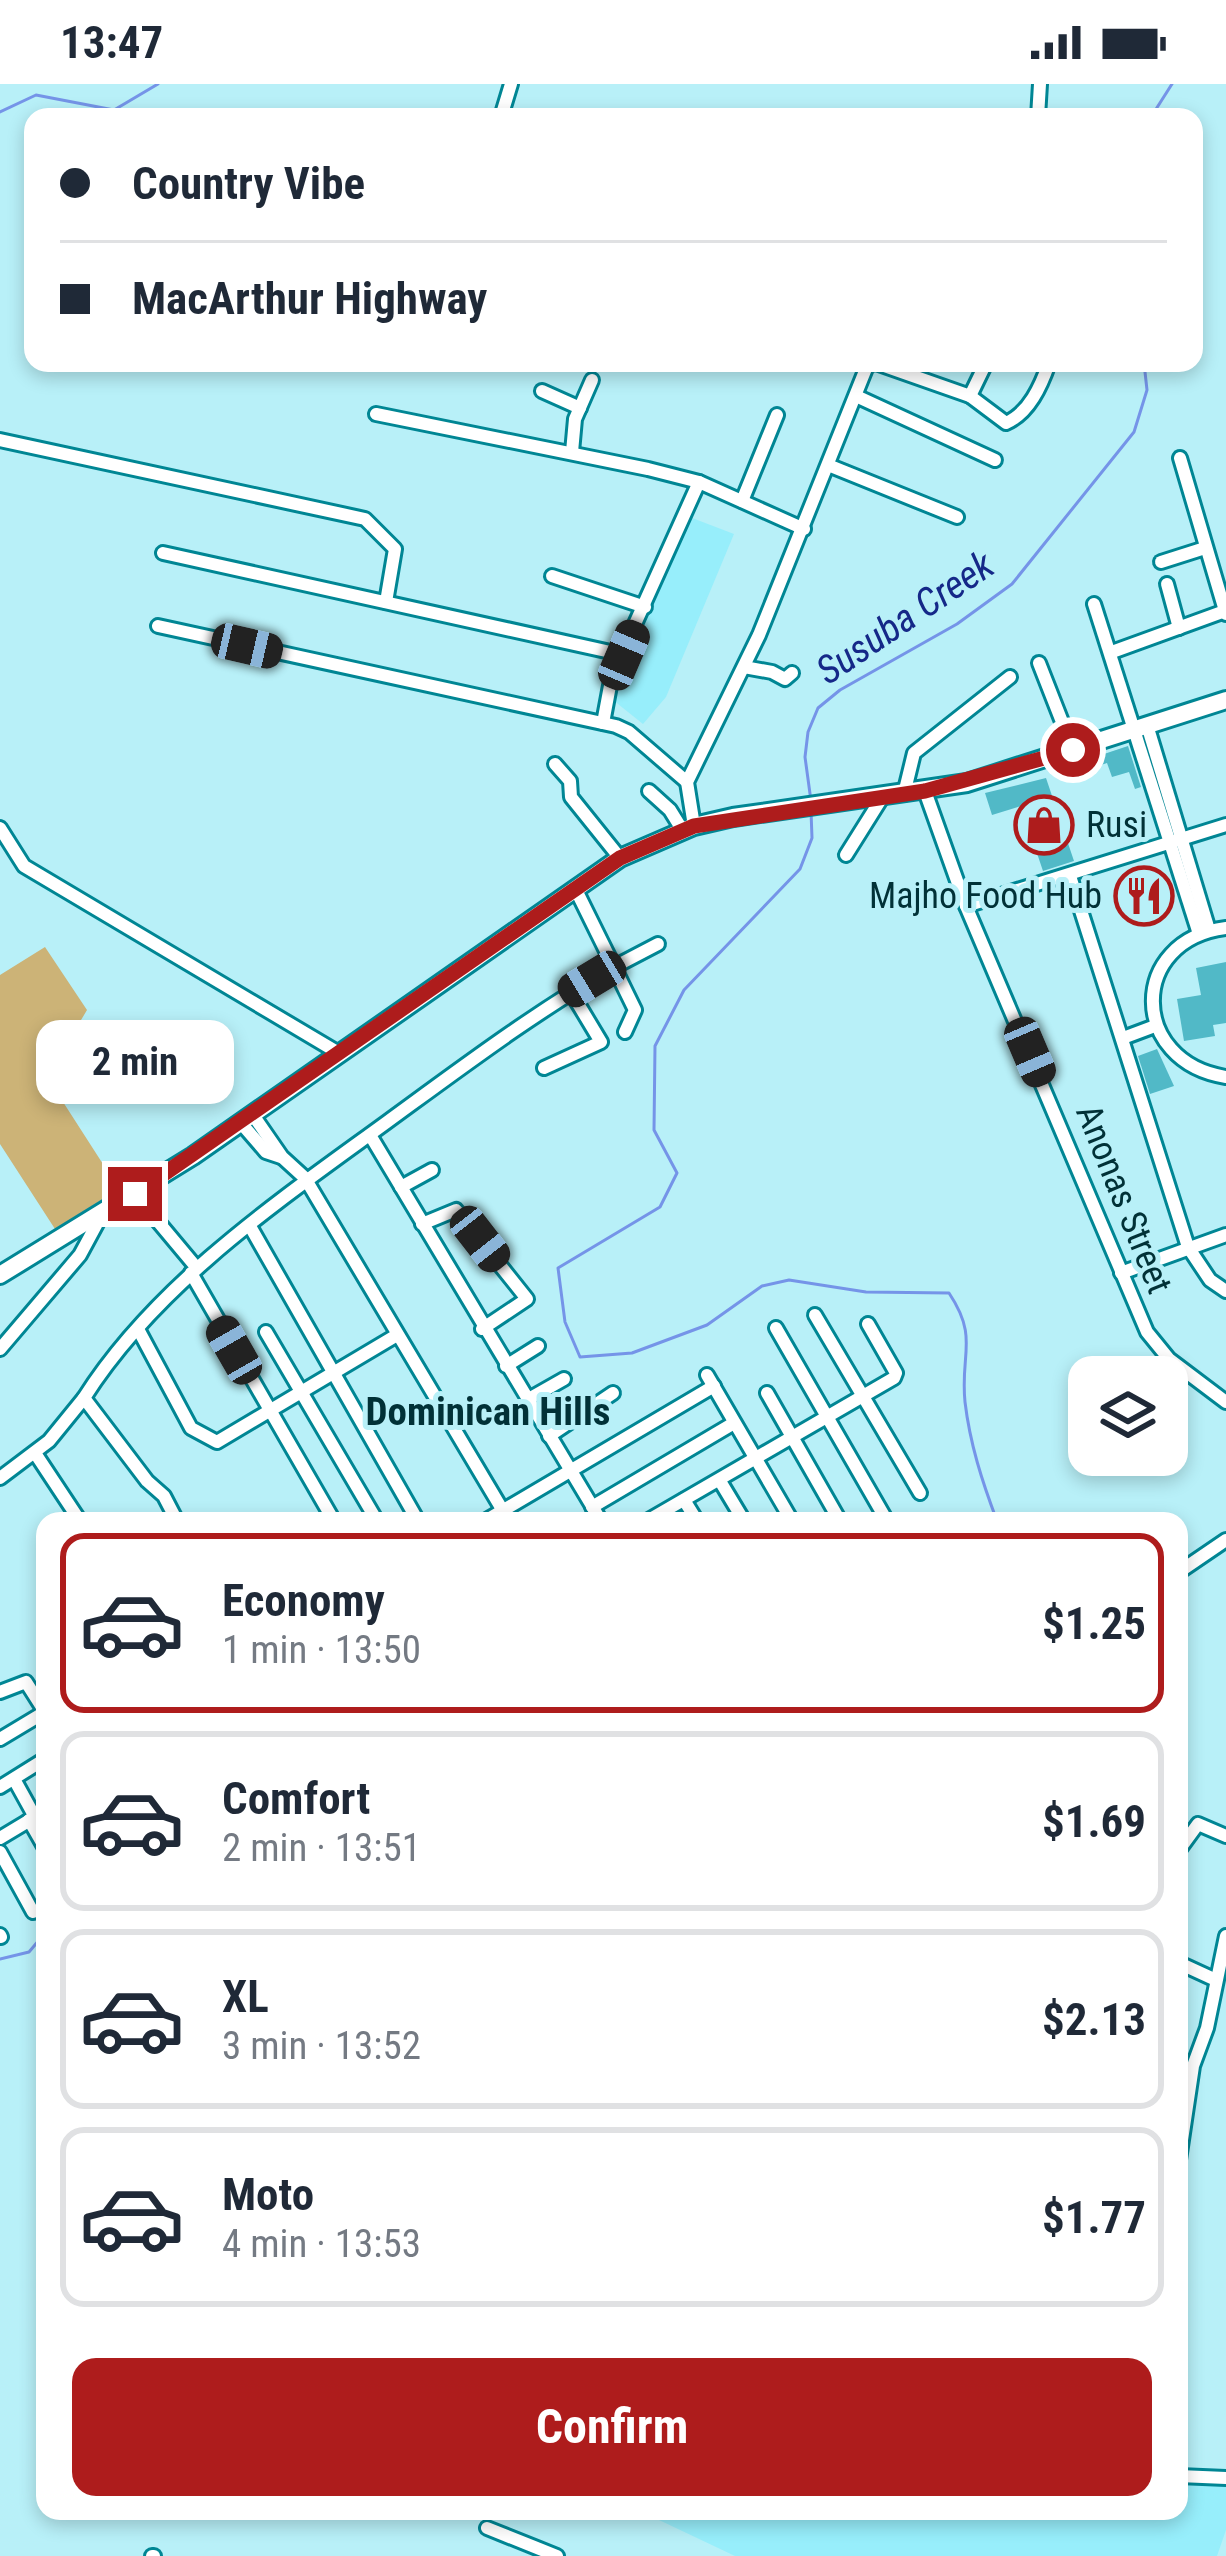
<!DOCTYPE html>
<html lang="en">
<head>
<meta charset="utf-8">
<style>
	body { margin:0; font-family:"Roboto Condensed",sans-serif; background:#f2f2f3; color:#1f2937; height:100vh; display:flex; flex-direction:column; font-size:45px; white-space:nowrap }
	* { box-sizing:border-box; margin:0 }
	p { font-size:39px; color:#747a83 }
	.icon { flex:none; width:66px; height:66px; fill:none; stroke:currentColor; stroke-width:2; stroke-linecap:round; stroke-linejoin:round }
	.map { position:relative; flex:1; overflow:hidden }
	.panel { position:absolute; left:36px; top:1428px; width:1152px; height:1008px; display:flex; flex-direction:column; background:#fff; border-radius:24px; box-shadow:0 6px 18px #0003 }
	.panel>* { flex:none }
	.hud { position:absolute; left:24px; top:24px; width:1179px; height:264px; border-radius:24px; box-shadow:0 6px 18px #0003; display:grid; align-content:center; height:264px; padding:0 36px; background:#fff }
	.buttons { position:absolute; left:1068px; top:1272px; display:grid; gap:24px }
	.buttons a { display:grid; place-items:center; width:120px; height:120px; border-radius:24px; background:#fff; box-shadow:0 6px 18px #0003; font-size:60px }
	.end { position:absolute; width:54px; height:54px; margin:-27px; border:15px solid #ae1c1c; background:#fff; box-shadow:0 0 0 6px #fff }
	.from { border-radius:50% }
	.bubble { position:absolute; height:84px; border-radius:24px; background:#fff; box-shadow:0 6px 18px #0003; font-size:39px; font-weight:700; line-height:84px; text-align:center }
	.car { position:absolute; width:36px; height:72px; margin:-36px -18px; border-radius:15px; box-shadow:0 0 9px 3px #0007; background:linear-gradient(#222 24%,#8ab4d8 0 40%,#222 0 76%,#8ab4d8 0 86%,#222 0) }
	.hud b { display:flex; align-items:center; gap:42px; height:114px; font-size:45px }
	.hud b+b { border-top:3px solid #e0e1e3 }
	.hud i { width:30px; height:30px; background:#1f2937 }
	ul { padding:21px 0 0; list-style:none }
	li { display:flex; align-items:center; gap:36px; height:180px; margin:0 24px 18px; padding:0 12px; border:6px solid #e0e1e3; border-radius:24px }
	li div { flex:1 }
	li b { display:block; font-size:45px }
	li em { font-style:normal; font-weight:700 }
	li.on { border-color:#ae1c1c }
	li>.icon { width:108px; height:108px; stroke-width:1.5 }
	.primary-button { display:flex; gap:24px; margin-top:auto; padding:24px 36px }
	.primary-button a { flex:1; height:138px; border-radius:24px; background:#ae1c1c; color:#fff; font-size:48px; font-weight:700; line-height:138px; text-align:center }
	.status { display:flex; justify-content:space-between; align-items:center; height:84px; padding:0 60px; background:#fff; direction:ltr }
	.status svg { height:33px; fill:currentColor }
	.map>svg:first-child { display:block }
</style>
</head>
<body>
<div class="status"><b>13:47</b><svg viewBox="0 0 49 12"><path d="M0 12V9h3v3zM5 12V6h3v6zM10 12V3h3v9zM15 12V0h3v12zM26 1h20v11H26zM47 4h2v5h-2z"/></svg></div>
<div class="map">
<svg width="1226" height="2472" viewBox="0 0 1226 2472">
	<rect width="100%" height="100%" fill="#b8f0f8"/>
	<g fill="#97eefb">
		<polygon points="687,432 734,450 666,613 643,640 608,612"/>
		<polygon points="1179,2397 1226,2402 1226,2446 1217,2472 735,2472 640,2427 1179,2427"/>
	</g>
	<polygon fill="#ccb377" points="45,863 87,926 47,993 119,1105 55,1145 0,1060 0,891"/>
	<g fill="none" stroke-linecap="round" stroke-linejoin="round">
		<g stroke="#7594e8" stroke-width="3">
			<polyline points="0,28 36,11 114,26 158,0"/>
			<polyline points="1151,33 1172,0"/>
			<polyline points="811,717 805,673 808,648 818,624 840,606 957,540 1012,500 1134,348 1147,306 1144,279"/>
			<path d="M811,727L812,754L800,785L684,906L655,962L654,1046L677,1089L660,1123L558,1184L565,1238L580,1273L632,1269L707,1241L762,1202L789,1196L866,1208L949,1209C979,1254 960,1269 965,1318C970,1360 982,1397 997,1437"/>
			<polyline points="0,1875 29,1868 45,1849"/>
		</g>
	</g>
	<g fill="#51b9c7">
		<polygon points="1128,662 1141,703 1135,705 1129,688 1112,693 1107,679 1092,684 1089,675"/>
		<polygon points="1046,694 1074,777 1043,787 1021,722 992,731 985,709"/>
		<polygon points="1226,878 1226,939 1213,941 1215,952 1184,957 1177,915 1201,911 1196,884"/>
		<polygon points="1157,965 1174,1002 1150,1010 1138,972"/>
	</g>
	<g fill="none" stroke-linecap="round" stroke-linejoin="round">
		<defs>
			<g id="minor">
				<polyline points="501,33 511,0"/>
				<polyline points="1038,33 1040,0"/>
				<polyline points="876,279 970,312 986,279"/>
				<polyline points="542,307 580,324"/>
				<polyline points="856,312 995,376"/>
				<path d="M970,312L1006,339C1029,329 1041,302 1049,279"/>
				<polyline points="376,330 648,385 699,398 804,445"/>
				<polyline points="0,356 365,435 395,465 386,518"/>
				<polyline points="572,368 575,335 592,296"/>
				<polyline points="1180,374 1226,530"/>
				<polyline points="828,381 957,433"/>
				<polyline points="742,417 777,331"/>
				<polyline points="163,469 624,571"/>
				<polyline points="1161,478 1205,464"/>
				<polyline points="552,492 645,523"/>
				<polyline points="1167,500 1179,544"/>
				<polyline points="1094,520 1199,850"/>
				<polyline points="158,542 616,642 629,648 687,698"/>
				<polyline points="1112,568 1225,527"/>
				<polyline points="1039,579 1073,666"/>
				<polyline points="744,583 772,588 785,595 792,589"/>
				<polyline points="603,639 612,591 699,398"/>
				<polyline points="1147,641 1209,846"/>
				<polyline points="555,680 570,697 571,713 620,774"/>
				<polyline points="649,707 670,726 683,747"/>
				<polyline points="925,707 966,822 1147,1248 1169,1275 1226,1318"/>
				<polyline points="904,710 914,669 1010,593"/>
				<polyline points="694,742 687,698 759,551 867,282 874,279"/>
				<polyline points="0,744 24,782 337,968"/>
				<polyline points="846,771 883,712"/>
				<polyline points="1070,792 1188,1163 1210,1196 1226,1207"/>
				<polyline points="576,806 614,883 658,860"/>
				<polyline points="966,822 1226,741"/>
				<path d="M1226,844C1128,856 1129,978 1226,993"/>
				<polyline points="1123,954 1155,942"/>
				<polyline points="544,984 601,958 571,908"/>
				<polyline points="253,1031 282,1073 305,1094 509,1437"/>
				<polyline points="241,1039 266,1068 281,1073"/>
				<polyline points="370,1051 601,1437"/>
				<polyline points="401,1103 432,1086"/>
				<polyline points="135,1110 196,1183"/>
				<polyline points="422,1140 456,1126 527,1215 482,1245"/>
				<polyline points="251,1144 418,1437"/>
				<polyline points="191,1189 334,1437"/>
				<polyline points="1121,1189 1226,1151"/>
				<polyline points="815,1231 920,1409"/>
				<polyline points="776,1244 887,1437"/>
				<polyline points="138,1245 191,1344 217,1358 397,1251"/>
				<polyline points="266,1248 377,1437"/>
				<polyline points="0,1265 80,1171 100,1134"/>
				<polyline points="506,1282 538,1262"/>
				<polyline points="707,1291 792,1437"/>
				<polyline points="767,1309 840,1437"/>
				<polyline points="527,1316 564,1295"/>
				<polyline points="549,1352 613,1309"/>
				<polyline points="35,1369 80,1437"/>
				<polyline points="0,1394 49,1357 84,1314"/>
				<polyline points="720,1397 744,1437"/>
				<polyline points="684,1416 697,1437"/>
				<polyline points="592,1423 734,1339"/>
				<path d="M177,1437L164,1412L147,1397L84,1314C156,1200 280,1116 387,1038C461,984 534,929 614,883L635,926L625,948"/>
				<polyline points="485,1437 714,1302"/>
				<polyline points="647,1437 894,1294 896,1289 868,1240"/>
				<polyline points="1179,1488 1226,1456"/>
				<polyline points="0,1608 26,1598 45,1628 0,1655"/>
				<polyline points="14,1695 35,1733"/>
				<polyline points="0,1703 45,1675"/>
				<polyline points="29,1736 45,1764"/>
				<polyline points="0,1754 45,1727"/>
				<polyline points="1179,1766 1198,1740 1226,1752"/>
				<polyline points="0,1768 33,1828"/>
				<polyline points="0,1851 1,1853"/>
				<polyline points="1179,1879 1216,1896"/>
				<polyline points="1179,2076 1193,1982 1207,1944 1226,1852"/>
				<polyline points="1179,2392 1226,2394"/>
				<polyline points="487,2444 557,2472"/>
				<polyline points="152,2472 154,2472"/>
			</g>
			<polyline id="highway" points="0,1191 193,1072 620,774 694,742 733,733 967,699 1226,616"/>
		</defs>
		<use href="#minor" stroke="#008694" stroke-width="18"/>
		<use href="#highway" stroke="#008694" stroke-width="22"/>
		<use href="#minor" stroke="#fff" stroke-width="12"/>
		<use href="#highway" stroke="#fff" stroke-width="16"/>
	</g>
	<g fill="none" stroke-linecap="round" stroke-linejoin="round">
		<polyline stroke="#ae1c1c" stroke-width="15" points="135,1110 620,774 694,742 925,707 1073,666"/>
	</g>
	<defs>
		<symbol id="shop-ring" viewBox="-11 -11 22 22"><circle r="9.5" fill="#b8f0f8" stroke="#ae1c1c" stroke-width="1.5"/><path d="M-5-2.5h2.3a2.7 3.5 0 0 1 5.4 0H5L5.5 6h-11ZM-1.5-2.5h3a1.5 2.3 0 0 0-3 0Z" fill="#ae1c1c"/></symbol>
		<symbol id="restaurant-ring" viewBox="-11 -11 22 22"><circle r="9.5" fill="#b8f0f8" stroke="#ae1c1c" stroke-width="1.5"/><path d="M-5-6h1v4h1v-4h1v4h1v-4h1v5L-1.5 .5V6h-2V.5L-5-1ZM5-6V6H3V1.5H1.5Q1.5-4 5-6Z" fill="#ae1c1c"/></symbol>
	</defs>
	<g fill-rule="evenodd">
		<use href="#shop-ring" x="1011" y="708" width="66" height="66"/>
		<use href="#restaurant-ring" x="1111" y="779" width="66" height="66"/>
	</g>
	<g text-anchor="middle" dominant-baseline="central" stroke-width="10" stroke-linejoin="round" paint-order="stroke">
		<g font-size="36" fill="#013137" stroke="#b8f0f8" text-anchor="start">
			<text x="1086" y="741">Rusi</text>
			<text x="1102" y="812" text-anchor="end">Majho Food Hub</text>
		</g>
		<g font-size="36" fill="#013137" stroke="#b8f0f8">
			<text transform="translate(1124 1115) rotate(68)">Anonas Street</text>
		</g>
		<g font-size="39" font-style="italic" fill="#152888" stroke="#b8f0f8">
			<text transform="translate(905 534) rotate(-34)">Susuba Creek</text>
		</g>
		<g font-size="39" font-weight="bold" fill="#013137" stroke="#b8f0f8">
			<text x="488" y="1328">Dominican Hills</text>
		</g>
	</g>
</svg>
<div class="buttons">
<a><svg class="icon" aria-label="layers" viewBox="0 0 24 24"><path d="M12 4l9 5-9 5-9-5zM3 14l9 5 9-5"/></svg></a>
</div>
<i class="end from" style="left:1073px;top:666px"></i>
<i class="end" style="left:135px;top:1110px"></i>
<div class="bubble" style="left:36px;top:936px;width:198px">2 min</div>
<i class="car" style="left:247px;top:562px;rotate:103deg"></i>
<i class="car" style="left:624px;top:571px;rotate:23deg"></i>
<i class="car" style="left:592px;top:895px;rotate:239deg"></i>
<i class="car" style="left:1030px;top:968px;rotate:157deg"></i>
<i class="car" style="left:480px;top:1155px;rotate:142deg"></i>
<i class="car" style="left:234px;top:1266px;rotate:330deg"></i>
<div class="hud">
<b><i class="from"></i>Country Vibe</b>
<b><i></i>MacArthur Highway</b>
</div>
<section class="panel">
<ul>
<li class="on"><svg class="icon" aria-label="car" viewBox="0 0 24 24"><path d="M5 17H2v-5l4-1 3-4h7l3 4 3 1v5h-3M9 17h6M6 11h13"/><circle cx="7" cy="17" r="2"/><circle cx="17" cy="17" r="2"/></svg><div><b>Economy</b><p>1 min · 13:50</p></div><em>$1.25</em></li>
<li><svg class="icon" aria-label="car" viewBox="0 0 24 24"><path d="M5 17H2v-5l4-1 3-4h7l3 4 3 1v5h-3M9 17h6M6 11h13"/><circle cx="7" cy="17" r="2"/><circle cx="17" cy="17" r="2"/></svg><div><b>Comfort</b><p>2 min · 13:51</p></div><em>$1.69</em></li>
<li><svg class="icon" aria-label="car" viewBox="0 0 24 24"><path d="M5 17H2v-5l4-1 3-4h7l3 4 3 1v5h-3M9 17h6M6 11h13"/><circle cx="7" cy="17" r="2"/><circle cx="17" cy="17" r="2"/></svg><div><b>XL</b><p>3 min · 13:52</p></div><em>$2.13</em></li>
<li><svg class="icon" aria-label="car" viewBox="0 0 24 24"><path d="M5 17H2v-5l4-1 3-4h7l3 4 3 1v5h-3M9 17h6M6 11h13"/><circle cx="7" cy="17" r="2"/><circle cx="17" cy="17" r="2"/></svg><div><b>Moto</b><p>4 min · 13:53</p></div><em>$1.77</em></li>
</ul>
<div class="primary-button"><a>Confirm</a></div>
</section>
</div>
</body>
</html>
